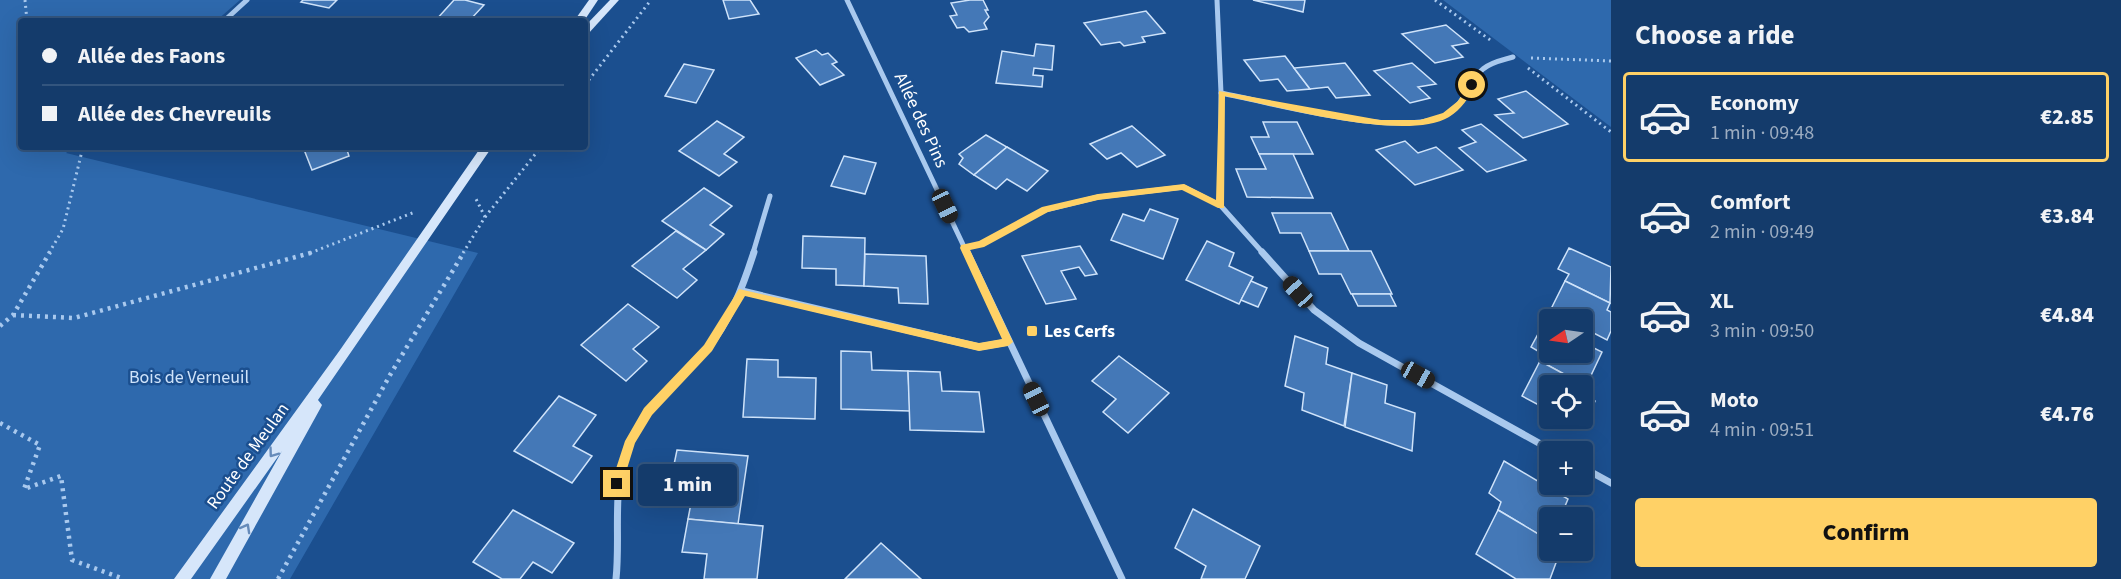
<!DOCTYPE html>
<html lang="en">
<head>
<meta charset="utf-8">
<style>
	body { margin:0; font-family:"Source Sans 3",sans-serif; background:#214673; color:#f1f3f6; height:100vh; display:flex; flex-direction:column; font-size:22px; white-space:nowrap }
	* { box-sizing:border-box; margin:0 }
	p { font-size:20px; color:#9dadc1 }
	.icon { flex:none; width:33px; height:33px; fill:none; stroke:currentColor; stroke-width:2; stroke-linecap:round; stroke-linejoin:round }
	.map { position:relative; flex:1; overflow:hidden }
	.panel { display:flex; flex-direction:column; background:#143b6b; width:510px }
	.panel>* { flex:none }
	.hud { position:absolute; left:18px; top:18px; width:570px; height:132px; border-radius:6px; box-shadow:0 6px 24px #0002,0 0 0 2px #33557e; display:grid; align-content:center; height:132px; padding:0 24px; background:#143b6b }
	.needle { width:39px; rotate:257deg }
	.tools { position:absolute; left:1539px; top:309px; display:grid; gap:12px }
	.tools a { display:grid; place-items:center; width:54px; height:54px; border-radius:6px; background:#143b6b; box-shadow:0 6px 24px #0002,0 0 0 2px #33557e; font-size:30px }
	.end { position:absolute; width:27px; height:27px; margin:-14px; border:8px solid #ffd166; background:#111; box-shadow:0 0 0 3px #111 }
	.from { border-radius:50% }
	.bubble { position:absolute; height:42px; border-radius:6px; background:#143b6b; box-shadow:0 6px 24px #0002,0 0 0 2px #33557e; font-size:20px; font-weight:800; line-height:42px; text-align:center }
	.car { position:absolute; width:18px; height:36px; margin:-18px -9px; border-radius:8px; box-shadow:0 0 4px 2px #0007; background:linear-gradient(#222 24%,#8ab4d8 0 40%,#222 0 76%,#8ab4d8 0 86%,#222 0) }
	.hud b { display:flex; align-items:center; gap:21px; height:57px; font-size:22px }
	.hud b+b { border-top:2px solid #33557e }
	.hud i { width:15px; height:15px; background:#f1f3f6 }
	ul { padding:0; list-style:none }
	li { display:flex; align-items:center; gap:18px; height:90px; margin:0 12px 9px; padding:0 12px; border:3px solid transparent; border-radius:6px }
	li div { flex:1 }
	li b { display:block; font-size:22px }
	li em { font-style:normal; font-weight:800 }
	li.selected { border-color:#ffd166 }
	li>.icon { width:54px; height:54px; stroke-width:1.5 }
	h2 { padding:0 24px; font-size:27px; line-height:72px }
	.cta { display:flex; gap:12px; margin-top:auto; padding:12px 24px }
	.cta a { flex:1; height:69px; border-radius:6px; background:#ffd166; color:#111; font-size:24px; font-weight:800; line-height:69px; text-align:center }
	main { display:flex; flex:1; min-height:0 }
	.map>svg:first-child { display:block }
</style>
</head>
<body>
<main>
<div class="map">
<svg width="1611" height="579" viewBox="0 0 1611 579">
	<rect width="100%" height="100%" fill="#1b4f8f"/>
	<g fill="#2e69ad">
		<polygon points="0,0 240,0 216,21 21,21 21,147 72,147 66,153 478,253 290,579 0,579"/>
		<polygon points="1443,0 1611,0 1611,127"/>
	</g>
	<g fill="#4478b7" stroke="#cfe3fa" stroke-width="1.5">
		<polygon points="303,0 337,0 329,8 301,2"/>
		<polygon points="454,0 465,0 484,5 469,21 435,21"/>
		<polygon points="723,0 750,0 759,14 729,19"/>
		<polygon points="970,0 983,0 988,10 985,10 989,17 984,23 987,29 969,32 964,27 957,28 950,16 957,15 951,3"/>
		<polygon points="1253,0 1305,0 1303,12"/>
		<polygon points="1146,11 1165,33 1142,37 1145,42 1124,46 1120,42 1101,45 1084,23"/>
		<polygon points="1446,25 1468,43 1452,46 1463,57 1435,63 1402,34"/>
		<polygon points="1036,44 1054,46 1052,70 1034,68 1033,75 1043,76 1042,87 996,83 1002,51 1034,56"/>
		<polygon points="816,50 822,55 828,53 837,62 832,64 844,75 820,85 796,58"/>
		<polygon points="1285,56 1310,89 1287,91 1278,79 1260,81 1244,60"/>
		<polygon points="1345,63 1370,95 1336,98 1328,87 1310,89 1294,68"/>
		<polygon points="1412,63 1436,84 1418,87 1430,98 1410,103 1374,71"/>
		<polygon points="684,64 714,70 696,103 665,96"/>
		<polygon points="1526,91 1568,124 1523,138 1495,115 1514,113 1498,99"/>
		<polygon points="717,121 744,137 724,154 737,162 719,176 679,151"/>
		<polygon points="1263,122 1297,122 1313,154 1259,154 1251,137 1269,137"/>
		<polygon points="1481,124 1526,160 1487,172 1459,148 1476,142 1462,130"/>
		<polygon points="1132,126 1165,155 1137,167 1121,153 1107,159 1090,144"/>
		<polygon points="986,135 1007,147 974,175 959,164 963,158 959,154"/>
		<polygon points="1405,141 1418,153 1436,147 1463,170 1415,185 1376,150"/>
		<polygon points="303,147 346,147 349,156 312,170"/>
		<polygon points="1007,147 1048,171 1027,191 1007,179 996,189 974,175"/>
		<polygon points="1259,154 1293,154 1313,198 1247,197 1236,169 1266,169"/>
		<polygon points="844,156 876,163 865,194 831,186"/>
		<polygon points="704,188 732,206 710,225 724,234 706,250 662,221"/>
		<polygon points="1150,209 1178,219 1163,259 1111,240 1123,214 1144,221"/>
		<polygon points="1272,213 1331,213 1349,251 1309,251 1301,233 1280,233"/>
		<polygon points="676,231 706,250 683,269 697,280 677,298 632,266"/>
		<polygon points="803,236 865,238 864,286 836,285 836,269 802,268"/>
		<polygon points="1207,241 1234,253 1229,266 1253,277 1239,304 1186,280"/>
		<polygon points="1080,246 1097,274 1085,276 1079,267 1061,271 1076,299 1046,304 1022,256"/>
		<polygon points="1569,248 1611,267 1610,303 1565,281 1569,274 1558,269"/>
		<polygon points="1309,251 1371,251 1392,294 1351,294 1341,274 1319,274"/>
		<polygon points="865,254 926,256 928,304 899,303 898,288 864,286"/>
		<polygon points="1251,281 1267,288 1258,307 1241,300"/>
		<polygon points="1565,281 1610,303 1607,310 1611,312 1611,331 1607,340 1582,327 1582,320 1566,320 1550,311"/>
		<polygon points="1352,294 1390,294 1396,306 1358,306"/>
		<polygon points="628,304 659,327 633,349 647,361 626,381 581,345"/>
		<polygon points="1544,323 1550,326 1550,352 1582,352 1582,342 1602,352 1586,386 1540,361 1543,354 1531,347"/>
		<polygon points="1295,336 1328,348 1326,364 1352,373 1344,426 1302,410 1304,393 1285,386"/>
		<polygon points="841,351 871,352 872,370 908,371 910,411 841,409"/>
		<polygon points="1119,356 1169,393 1128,433 1103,412 1116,399 1092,381"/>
		<polygon points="747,359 778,360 778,377 816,378 815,419 743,417"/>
		<polygon points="1540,361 1586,386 1583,394 1595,401 1583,429 1563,418 1582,418 1582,386 1550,386 1550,411 1522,396"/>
		<polygon points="908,371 940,372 942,391 979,392 984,432 910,430"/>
		<polygon points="1352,373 1387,385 1385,403 1415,413 1412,451 1345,427"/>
		<polygon points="559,396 596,415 573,446 592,456 572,483 514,451"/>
		<polygon points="677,450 748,456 738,524 688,519 695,482 671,479"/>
		<polygon points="1504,461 1568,499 1560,518 1550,518 1550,541 1498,510 1501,502 1489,493"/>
		<polygon points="1193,509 1260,546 1245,579 1201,579 1206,566 1175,548"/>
		<polygon points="513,510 574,543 552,573 533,562 520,579 502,579 473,562"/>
		<polygon points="1498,510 1550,541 1544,552 1557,560 1550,579 1516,579 1476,554"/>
		<polygon points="688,519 763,526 757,579 704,579 707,554 682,552"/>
		<polygon points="881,543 921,579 845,579"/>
	</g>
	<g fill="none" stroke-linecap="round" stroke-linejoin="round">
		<g stroke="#a9c9ee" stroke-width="3" stroke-dasharray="2 4" stroke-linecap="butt">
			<polyline points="25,0 27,21"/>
			<polyline points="1435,0 1493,42"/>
			<polyline points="1531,58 1611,61"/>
			<polyline points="1528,68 1611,132"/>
			<polyline points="585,85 651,0"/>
			<polyline points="485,217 541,147"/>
			<polyline points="49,253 63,229 83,147"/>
			<polyline points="310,253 415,212"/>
			<polyline points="463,253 485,217 476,199"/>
		</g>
		<g stroke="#a9c9ee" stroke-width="4.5" stroke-dasharray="3 5" stroke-linecap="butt">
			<polyline points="13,315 74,318 314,252"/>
			<polyline points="0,326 13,315 50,252"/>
			<polyline points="0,423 40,445 24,489 61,476 72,560 124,579"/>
			<polyline points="278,579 390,375 464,252"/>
		</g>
		<g stroke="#a9c9ee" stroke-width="5">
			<polyline points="847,0 967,253"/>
			<polyline points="1217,0 1221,93 1221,206"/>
			<polyline points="224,21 247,0"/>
			<path d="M1221,93C1273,103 1400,139 1446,115C1465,105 1468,81 1483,69C1491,62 1503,60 1513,57"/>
			<polyline points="965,248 981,244 1045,210 1098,197 1184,187 1221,206 1263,253"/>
			<polyline points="753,253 770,196"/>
		</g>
		<g stroke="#a9c9ee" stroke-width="7">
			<polyline points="967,252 1122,579"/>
			<polyline points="1262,252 1314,310 1359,343 1555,452"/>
			<polyline points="742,291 979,347 1008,342"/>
			<polyline points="1582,467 1611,483"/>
			<path d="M616,579C621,533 610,483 631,440C648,404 681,380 706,350C730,322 743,286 754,252"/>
		</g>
		<g fill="#d6e6fa" fill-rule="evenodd">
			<polygon points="589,0 598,0 584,21 574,21"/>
			<polygon points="610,0 619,0 588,34 585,35 585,26"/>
			<polygon points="481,147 492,147 318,400 322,405 320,409 226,579 210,579 282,451 191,579 174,579 340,350"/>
		</g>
	</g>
	<defs><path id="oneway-chevron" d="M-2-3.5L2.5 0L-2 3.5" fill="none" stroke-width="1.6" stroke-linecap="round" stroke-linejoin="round" transform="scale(1.5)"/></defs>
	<g stroke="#668bba">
		<use href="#oneway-chevron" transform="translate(273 453) rotate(126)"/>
		<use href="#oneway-chevron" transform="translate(246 528) rotate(-61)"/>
	</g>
	<path fill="#ffd166" d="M1470,84L1476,85C1469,97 1461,110 1449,117C1405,143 1277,106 1225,96L1224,208H1218L1182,190L1098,200L1048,212L984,247L970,250L1013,342L1008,346L979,351L745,296L712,351L652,415L635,443L621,488H613L611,484L625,441L644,408L704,345L739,289L979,343L1002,339L960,248L961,245L979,241L1042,207L1098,194L1184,184L1216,200L1219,91L1380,120H1420L1443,113L1458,101Z"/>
	<rect fill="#ffd166" stroke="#1b4f8f" stroke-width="2" x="1026" y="325" width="12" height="12" rx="3"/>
	<g text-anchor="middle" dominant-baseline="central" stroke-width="5" stroke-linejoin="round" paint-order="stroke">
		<g font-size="18" fill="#fff" stroke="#1b4f8f">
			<text transform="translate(921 120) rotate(65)">Allée des Pins</text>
			<text transform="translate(248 456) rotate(-54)">Route de Meulan</text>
		</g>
		<g font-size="18" font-weight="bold" fill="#fff" stroke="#1b4f8f" text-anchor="start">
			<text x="1044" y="331">Les Cerfs</text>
		</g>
		<g font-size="18" fill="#cfe3fa" stroke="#1b4f8f">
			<text x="189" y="377">Bois de Verneuil</text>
		</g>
	</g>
</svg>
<div class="tools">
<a><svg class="needle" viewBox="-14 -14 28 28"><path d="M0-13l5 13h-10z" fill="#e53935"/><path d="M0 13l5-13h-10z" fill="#9dadc1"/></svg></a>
<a><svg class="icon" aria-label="locate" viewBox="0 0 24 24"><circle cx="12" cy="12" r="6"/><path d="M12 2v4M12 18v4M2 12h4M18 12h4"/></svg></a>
<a>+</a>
<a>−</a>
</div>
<i class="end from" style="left:1472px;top:85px"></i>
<i class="end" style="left:617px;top:484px"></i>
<div class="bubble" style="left:638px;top:464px;width:99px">1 min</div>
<i class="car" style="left:945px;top:206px;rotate:155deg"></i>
<i class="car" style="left:1298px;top:292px;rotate:318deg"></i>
<i class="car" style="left:1418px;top:375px;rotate:119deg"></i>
<i class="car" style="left:1036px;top:399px;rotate:334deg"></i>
<div class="hud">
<b><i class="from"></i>Allée des Faons</b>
<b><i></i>Allée des Chevreuils</b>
</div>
</div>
<section class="panel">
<h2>Choose a ride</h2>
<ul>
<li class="selected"><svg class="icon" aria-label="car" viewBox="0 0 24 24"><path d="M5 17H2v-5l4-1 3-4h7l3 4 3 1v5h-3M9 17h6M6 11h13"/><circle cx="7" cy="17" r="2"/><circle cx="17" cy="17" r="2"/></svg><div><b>Economy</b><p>1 min · 09:48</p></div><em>€2.85</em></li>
<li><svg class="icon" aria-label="car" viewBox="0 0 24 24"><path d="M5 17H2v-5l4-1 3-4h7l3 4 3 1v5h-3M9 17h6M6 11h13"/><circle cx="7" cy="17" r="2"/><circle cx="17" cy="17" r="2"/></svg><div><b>Comfort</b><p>2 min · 09:49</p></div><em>€3.84</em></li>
<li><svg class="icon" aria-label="car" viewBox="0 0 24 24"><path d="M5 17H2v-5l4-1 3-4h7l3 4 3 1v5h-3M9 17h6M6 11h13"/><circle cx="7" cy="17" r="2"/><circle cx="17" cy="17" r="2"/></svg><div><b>XL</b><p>3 min · 09:50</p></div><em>€4.84</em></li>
<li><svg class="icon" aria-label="car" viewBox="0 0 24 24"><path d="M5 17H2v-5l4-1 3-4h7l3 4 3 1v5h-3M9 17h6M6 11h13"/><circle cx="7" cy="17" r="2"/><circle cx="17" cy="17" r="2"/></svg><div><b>Moto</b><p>4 min · 09:51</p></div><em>€4.76</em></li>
</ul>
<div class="cta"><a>Confirm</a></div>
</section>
</main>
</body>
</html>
